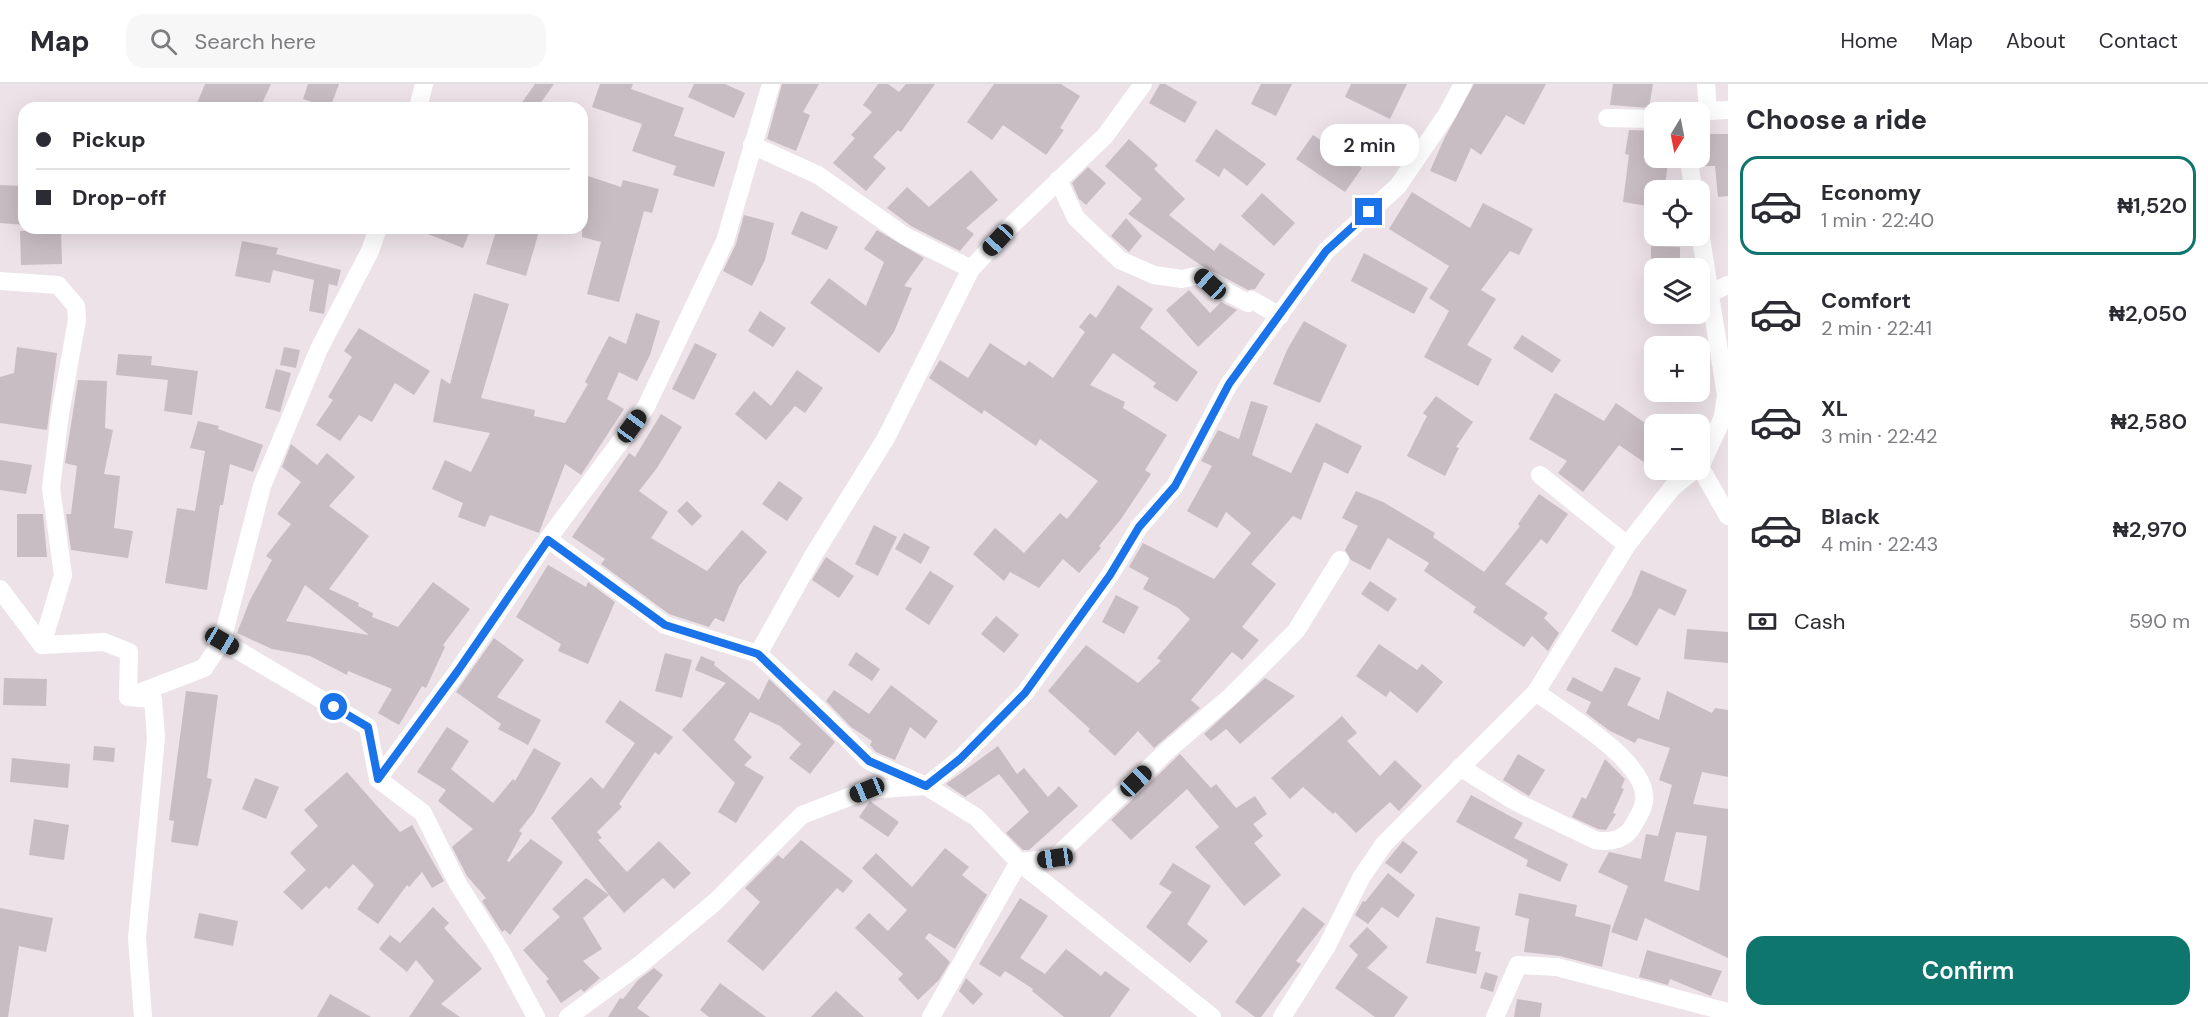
<!DOCTYPE html>
<html lang="en">
<head>
<meta charset="utf-8">
<style>
	body { margin:0; font-family:"DM Sans",sans-serif; background:#f7f7f7; color:#2b2b33; height:100vh; display:flex; flex-direction:column; font-size:22px; white-space:nowrap }
	* { box-sizing:border-box; margin:0 }
	p { font-size:20px; color:#7c7c81 }
	.icon { flex:none; width:33px; height:33px; fill:none; stroke:currentColor; stroke-width:2; stroke-linecap:round; stroke-linejoin:round }
	.map { position:relative; flex:1; overflow:hidden }
	.details { display:flex; flex-direction:column; background:#fff; width:480px }
	.details>* { flex:none }
	.top-card { position:absolute; left:18px; top:18px; width:570px; height:132px; border-radius:18px; box-shadow:0 6px 24px #0002; display:grid; align-content:center; height:132px; padding:0 18px; background:#fff }
	.needle { width:39px; rotate:190deg }
	.tools { position:absolute; left:1644px; top:18px; display:grid; gap:12px }
	.tools a { display:grid; place-items:center; width:66px; height:66px; border-radius:12px; background:#fff; box-shadow:0 6px 24px #0002; font-size:30px }
	.end { position:absolute; width:27px; height:27px; margin:-14px; border:8px solid #1a73e8; background:#fff; box-shadow:0 0 0 3px #fff }
	.from { border-radius:50% }
	.bubble { position:absolute; height:42px; border-radius:18px; background:#fff; box-shadow:0 6px 24px #0002; font-size:20px; font-weight:600; line-height:42px; text-align:center }
	.car { position:absolute; width:18px; height:36px; margin:-18px -9px; border-radius:8px; box-shadow:0 0 4px 2px #0007; background:linear-gradient(#222 24%,#8ab4d8 0 40%,#222 0 76%,#8ab4d8 0 86%,#222 0) }
	.top-card b { display:flex; align-items:center; gap:21px; height:57px; font-size:22px }
	.top-card b+b { border-top:2px solid #e1e1e2 }
	.top-card i { width:15px; height:15px; background:#2b2b33 }
	ul { padding:0; list-style:none }
	li { display:flex; align-items:center; gap:18px; height:99px; margin:0 12px 9px; padding:0 6px; border:3px solid transparent; border-radius:18px }
	li div { flex:1 }
	li b { display:block; font-size:22px }
	li em { font-style:normal; font-weight:600 }
	li.active { border-color:#0f766e }
	li>.icon { width:54px; height:54px; stroke-width:1.5 }
	h2 { padding:0 18px; font-size:27px; line-height:72px }
	.pay { display:flex; align-items:center; gap:15px; height:66px; padding:0 18px; font-size:22px }
	.pay p { margin-inline-start:auto }
	.cta { display:flex; gap:12px; margin-top:auto; padding:12px 18px }
	.cta a { flex:1; height:69px; border-radius:18px; background:#0f766e; color:#fff; font-size:24px; font-weight:600; line-height:69px; text-align:center }
	header { display:flex; align-items:center; gap:36px; box-sizing:border-box; height:84px; padding:0 30px; background:#fff; border-bottom:2px solid #e1e1e2 }
	header strong { font-size:28px }
	nav { display:flex; gap:33px; margin-inline-start:auto; font-size:21px }
	.search { width:420px; height:54px; background:#f7f7f7; display:flex; align-items:center; gap:15px; box-sizing:border-box; padding:0 21px; border-radius:18px; color:#7c7c81; font-size:22px }
	main { display:flex; flex:1; min-height:0 }
	.map>svg:first-child { display:block }
</style>
</head>
<body>
<header>
<strong>Map</strong>
<div class="search"><svg class="icon" aria-label="search" viewBox="0 0 24 24"><circle cx="10" cy="10" r="6"/><path d="M15 15l6 6"/></svg>Search here</div>
<nav><a>Home</a><a>Map</a><a>About</a><a>Contact</a></nav>
</header>
<main>
<div class="map">
<svg width="1728" height="933" viewBox="0 0 1728 933">
	<rect width="100%" height="100%" fill="#ece2e8"/>
	<g fill="#c7bdc3" fill-rule="evenodd">
		<polygon points="205,0 271,0 260,24 195,24"/>
		<polygon points="308,0 339,0 330,24 303,15"/>
		<polygon points="535,0 554,0 537,24 518,24"/>
		<polygon points="600,0 633,0 631,5 684,24 674,52 725,68 714,103 673,91 676,82 632,67 642,40 592,23"/>
		<polygon points="694,0 725,0 745,9 734,34 688,13"/>
		<polygon points="782,0 819,0 803,28 810,31 796,67 767,55"/>
		<polygon points="878,0 888,0 899,8 906,0 935,0 901,48 898,46 873,73 886,84 866,107 833,79 855,54 851,51 872,28 863,21"/>
		<polygon points="994,0 1061,0 1080,12 1060,44 1064,46 1046,71 1003,41 992,56 967,38"/>
		<polygon points="1160,0 1165,0 1197,18 1185,39 1149,19"/>
		<polygon points="1261,0 1292,0 1276,32 1251,20"/>
		<polygon points="1351,0 1407,0 1390,35 1345,13"/>
		<polygon points="1474,0 1546,0 1524,41 1506,31 1481,71 1471,64 1456,98 1430,87 1444,55"/>
		<polygon points="1613,0 1653,0 1649,24 1610,21"/>
		<polygon points="1216,45 1266,80 1247,102 1224,84 1219,93 1195,77"/>
		<polygon points="1629,46 1654,47 1654,74 1669,74 1664,106 1654,106 1654,123 1623,118 1629,71 1625,70"/>
		<polygon points="1380,48 1394,56 1387,69 1372,62"/>
		<polygon points="1700,50 1728,50 1728,112 1718,113 1715,82 1701,82"/>
		<polygon points="1313,51 1362,84 1345,108 1296,75"/>
		<polygon points="1129,55 1158,81 1154,85 1185,115 1169,131 1214,167 1220,159 1265,190 1255,205 1248,206 1199,180 1128,130 1142,115 1105,82"/>
		<polygon points="1088,83 1106,99 1086,121 1079,115 1072,99"/>
		<polygon points="971,86 998,116 966,144 974,150 960,167 911,142 887,124 907,103 929,123"/>
		<polygon points="582,90 621,103 623,96 659,105 652,129 644,127 619,218 587,210 601,158 582,153"/>
		<polygon points="0,101 24,102 24,141 0,139"/>
		<polygon points="1412,108 1470,144 1483,119 1533,145 1519,171 1510,167 1481,206 1496,215 1467,261 1492,275 1478,302 1424,273 1449,227 1429,214 1449,182 1389,145"/>
		<polygon points="1262,109 1295,139 1274,162 1241,132"/>
		<polygon points="801,127 838,143 827,166 791,150"/>
		<polygon points="744,131 774,139 765,176 752,202 723,187 736,160"/>
		<polygon points="1126,134 1142,152 1129,168 1111,152"/>
		<polygon points="413,144 471,144 463,164"/>
		<polygon points="497,144 540,144 526,192 486,180"/>
		<polygon points="61,146 62,180 21,181 20,147"/>
		<polygon points="877,146 924,174 904,202 912,204 894,248 879,269 810,219 829,194 866,222 884,178 864,165"/>
		<polygon points="242,157 278,164 276,170 341,186 337,202 329,200 324,230 309,227 314,196 273,186 270,199 235,192"/>
		<polygon points="1651,162 1680,163 1680,184 1651,184"/>
		<polygon points="1364,169 1428,204 1414,230 1351,197"/>
		<polygon points="1118,201 1153,225 1140,244 1198,288 1177,318 1153,303 1156,299 1113,269 1090,301 1125,318 1123,324 1167,351 1145,386 1151,390 1121,435 1099,462 1101,464 1079,489 1063,475 1039,504 1010,488 1004,497 973,470 995,444 1024,469 1060,429 1067,435 1098,397 1040,355 1036,362 984,326 982,330 929,294 940,276 968,294 990,259 1025,282 1029,277 1053,294 1085,248 1079,243 1090,229 1096,234"/>
		<polygon points="1189,206 1210,229 1221,218 1237,226 1198,263 1166,226"/>
		<polygon points="474,209 509,220 481,314 535,326 534,332 565,339 588,300 585,298 609,252 626,260 636,229 660,237 650,271 637,297 619,288 607,315 624,325 581,391 565,380 539,449 490,431 485,443 458,433 463,419 432,405 445,376 471,388 490,349 433,338 441,294 450,300"/>
		<polygon points="760,227 786,244 773,263 748,247"/>
		<polygon points="1304,237 1347,261 1320,319 1273,300 1287,266"/>
		<polygon points="359,244 430,287 414,311 395,299 372,338 359,331 340,357 316,341 333,316 328,313 352,273 344,267"/>
		<polygon points="1522,251 1561,276 1552,289 1513,264"/>
		<polygon points="695,259 717,270 694,316 672,305"/>
		<polygon points="17,263 57,269 47,346 0,339 0,293 14,289"/>
		<polygon points="284,263 300,266 296,284 280,281"/>
		<polygon points="118,270 152,272 151,281 198,287 192,331 164,327 168,296 116,291"/>
		<polygon points="276,285 291,289 280,328 265,324"/>
		<polygon points="797,286 823,304 805,329 795,322 766,356 735,330 754,307 771,322"/>
		<polygon points="78,296 107,297 105,344 113,346 104,390 120,392 114,444 133,447 128,474 71,466 66,430 71,430 77,382 65,379"/>
		<polygon points="1555,309 1604,337 1616,319 1654,345 1654,385 1619,361 1583,408 1558,389 1567,377 1529,355"/>
		<polygon points="1436,312 1473,338 1456,363 1459,364 1445,392 1407,372 1427,332 1423,329"/>
		<polygon points="1251,317 1268,322 1252,371 1291,389 1316,339 1362,362 1348,390 1324,378 1301,436 1293,432 1251,480 1276,500 1242,543 1259,556 1242,576 1232,568 1191,616 1200,624 1154,664 1138,647 1115,672 1088,647 1090,645 1048,607 1086,561 1138,599 1161,577 1157,574 1190,535 1178,524 1143,505 1149,494 1129,483 1143,459 1214,495 1251,449 1226,428 1217,444 1187,427 1212,382 1201,377 1218,346 1239,355"/>
		<polygon points="661,330 682,343 657,384 639,407 668,428 651,454 707,487 742,446 767,468 739,502 724,538 715,534 709,543 669,530 601,480 605,475 572,453 629,369 635,373"/>
		<polygon points="198,337 219,342 218,345 263,361 253,388 230,380 223,421 220,421 207,506 165,499 177,424 195,427 205,367 190,364"/>
		<path d="M291,360L317,381L327,369L355,393L329,422L369,452L329,505L359,519L358,522L373,529L372,533L398,543L433,498L470,525L443,561L445,563L426,604L422,602L399,641L378,629L392,605L348,587L347,591L310,572L272,565L237,549L250,516L272,476L266,472L291,440L277,430L301,398L282,383ZM305,501L369,551L286,537Z"/>
		<polygon points="0,376 32,381 26,410 0,406"/>
		<polygon points="779,397 803,414 787,437 762,420"/>
		<polygon points="1356,407 1383,418 1435,449 1433,453 1484,488 1520,442 1518,440 1539,410 1568,430 1547,460 1541,455 1505,500 1548,529 1544,534 1559,549 1548,567 1532,552 1524,563 1473,528 1476,523 1424,487 1429,479 1388,454 1370,486 1351,476 1345,466 1358,442 1342,434"/>
		<polygon points="687,417 702,432 692,442 677,427"/>
		<polygon points="17,430 43,430 47,473 17,473"/>
		<polygon points="874,441 897,453 878,492 855,480"/>
		<polygon points="904,449 930,463 921,480 895,465"/>
		<polygon points="826,473 854,492 839,514 812,496"/>
		<polygon points="548,481 586,503 588,498 615,518 588,580 558,567 561,560 516,533"/>
		<polygon points="1641,486 1687,506 1675,532 1659,524 1637,562 1611,547 1631,512"/>
		<polygon points="930,487 954,502 929,541 905,525"/>
		<polygon points="1370,497 1397,515 1388,528 1361,510"/>
		<polygon points="1116,511 1139,523 1124,550 1102,538"/>
		<polygon points="996,532 1019,551 1004,569 981,550"/>
		<polygon points="1687,545 1728,548 1728,579 1684,575"/>
		<polygon points="494,554 524,576 497,613 541,636 528,661 498,645 501,640 456,608"/>
		<polygon points="1379,560 1417,586 1422,580 1443,598 1417,629 1390,607 1386,613 1356,592"/>
		<polygon points="856,568 880,585 872,597 848,581"/>
		<polygon points="665,569 692,576 682,614 655,607"/>
		<polygon points="701,572 715,578 714,581 759,616 769,595 835,658 810,690 789,674 801,660 780,642 750,628 734,656 752,673 744,681 764,693 736,739 718,728 735,699 682,646 726,599 695,586"/>
		<path d="M1615,583L1641,594L1627,621L1659,636L1667,607L1712,629L1715,624L1728,626V693L1702,688L1693,720L1728,725V874L1645,834L1637,857L1611,848L1628,802L1598,788L1609,768L1641,775L1646,750L1658,752L1672,701L1659,696L1670,664L1638,654L1635,659L1610,647L1586,629L1591,618L1566,606L1573,593L1602,608ZM1676,748L1707,752L1699,807L1664,797Z"/>
		<polygon points="4,594 47,595 46,622 3,621"/>
		<polygon points="1265,594 1295,612 1240,660 1226,645 1211,657 1204,650"/>
		<polygon points="891,601 938,637 925,655 910,643 895,676 876,668 870,661 872,657 851,643 826,617 834,606 869,630"/>
		<polygon points="186,607 218,611 207,694 212,695 198,762 171,758 174,737 169,736"/>
		<polygon points="620,616 673,653 659,671 655,668 619,720 622,723 597,748 602,754 598,756 627,788 659,757 691,789 674,805 663,794 624,829 609,811 583,834 602,865 583,877 600,894 584,908 581,905 561,919 546,897 549,895 523,866 560,833 552,825 586,794 609,811 551,734 591,693 603,705 635,659 605,638"/>
		<polygon points="1342,632 1357,649 1347,657 1380,692 1395,676 1422,702 1399,727 1390,718 1356,749 1335,728 1333,730 1303,703 1290,715 1271,694"/>
		<polygon points="447,643 469,657 451,685 493,719 513,695 515,697 534,664 561,679 534,728 519,747 522,749 507,777 509,778 531,755 563,778 510,851 505,846 502,848 482,817 486,814 467,792 452,763 473,745 438,717 446,706 417,688"/>
		<polygon points="94,662 115,664 114,678 93,676"/>
		<polygon points="998,662 1017,690 1024,684 1048,713 1059,702 1078,722 1029,766 1023,766 1006,749 1029,728 999,690 965,713 946,700"/>
		<polygon points="1180,670 1211,704 1216,700 1236,724 1255,712 1267,730 1253,740 1263,752 1254,759 1281,791 1244,822 1195,763 1219,743 1187,705 1131,756 1111,736"/>
		<polygon points="1518,670 1545,686 1529,712 1503,696"/>
		<polygon points="12,674 70,680 68,704 10,698"/>
		<polygon points="1605,675 1625,695 1621,704 1624,705 1613,729 1616,730 1606,746 1598,745 1572,733 1582,713 1586,715"/>
		<polygon points="347,688 400,748 412,741 444,797 432,804 422,788 409,803 407,801 378,840 357,825 374,801 353,780 329,805 326,802 302,826 283,808 306,786 290,769 318,742 304,726"/>
		<polygon points="255,694 279,703 266,735 242,725"/>
		<polygon points="1471,711 1523,739 1514,754 1568,780 1560,798 1526,782 1528,776 1456,738"/>
		<polygon points="870,717 899,738 888,753 859,733"/>
		<polygon points="34,735 69,741 64,776 29,771"/>
		<polygon points="801,756 853,797 843,809 837,804 763,887 727,857 760,818 745,804 778,771 783,775"/>
		<polygon points="1403,757 1418,768 1401,790 1385,779"/>
		<polygon points="945,764 969,783 962,791 987,811 955,865 929,849 925,854 950,878 939,896 918,916 898,895 903,890 855,844 869,829 888,847 907,826 862,784 876,769 912,803"/>
		<polygon points="1173,779 1211,802 1187,840 1208,857 1190,879 1146,843 1172,808 1159,800"/>
		<polygon points="1388,789 1415,811 1398,834 1382,823 1368,840 1355,831 1363,817 1365,818"/>
		<polygon points="1519,809 1577,821 1575,832 1611,841 1602,883 1560,872 1524,868 1529,835 1515,831"/>
		<polygon points="1020,814 1048,832 1020,874 1045,890 1066,865 1101,892 1105,887 1130,905 1110,933 1064,933 1032,907 1033,905 1005,887 1000,893 979,880"/>
		<polygon points="433,823 449,839 444,844 482,885 441,920 460,933 409,933 434,897 416,876 407,888 379,865 390,851 400,859"/>
		<polygon points="1303,823 1325,840 1296,877 1301,880 1261,933 1255,933 1235,918"/>
		<polygon points="0,824 53,834 46,868 19,862 8,933 0,933"/>
		<polygon points="199,829 238,837 233,862 194,854"/>
		<polygon points="1436,833 1480,843 1475,867 1481,868 1476,890 1426,879"/>
		<polygon points="1367,843 1388,863 1367,884 1408,913 1394,933 1375,933 1335,904 1358,871 1349,862"/>
		<polygon points="1647,866 1722,887 1711,912 1670,895 1668,901 1639,893"/>
		<polygon points="654,884 663,891 637,924 650,933 608,933 620,914 623,915 638,896"/>
		<polygon points="1485,888 1498,892 1493,908 1480,904"/>
		<polygon points="966,894 983,910 973,921 959,907"/>
		<polygon points="720,899 766,933 709,933 700,926"/>
		<polygon points="836,907 864,933 811,933"/>
		<polygon points="330,910 371,933 317,933"/>
		<polygon points="1517,915 1542,919 1540,933 1514,933"/>
	</g>
	<g fill="none" stroke-linecap="round" stroke-linejoin="round">
		<g stroke="#fff" stroke-width="18">
			<polyline points="1706,0 1708,27"/>
			<polyline points="418,24 424,0"/>
			<polyline points="1700,30 1708,27 1728,26"/>
			<polyline points="1607,34 1654,35"/>
			<polyline points="752,61 818,91 905,152 971,185"/>
			<polyline points="1689,74 1693,106"/>
			<polyline points="1058,96 1076,134 1120,176 1154,191 1182,195 1200,191 1210,199 1248,219 1252,216 1280,232"/>
			<polyline points="1700,148 1726,311 1723,333 1700,383"/>
			<polyline points="0,197 58,201 76,222 77,236 60,330 51,404 63,491 42,561"/>
			<polyline points="1708,210 1728,201"/>
			<polyline points="1700,383 1728,432"/>
			<polyline points="548,455 665,541 758,570 819,626 869,677 926,702 976,733 1019,778 1212,933"/>
			<polyline points="1627,461 1672,404 1694,386"/>
			<polyline points="0,505 42,561 104,558 129,568 128,613 153,615 156,654 137,854 143,933"/>
			<polyline points="222,557 262,402 319,265 370,167 378,144"/>
			<polyline points="758,570 813,472 886,354 971,185 1011,142 1105,52 1143,0"/>
			<polyline points="128,613 204,584 222,557 368,643 378,695 423,729 458,800 500,866 536,933"/>
			<path d="M1460,683L1516,718L1595,756C1611,759 1626,756 1634,740C1639,731 1646,721 1644,710C1641,674 1564,629 1536,608"/>
			<polyline points="378,695 457,588 548,455 646,323 725,157 771,0"/>
			<polyline points="568,933 642,879 715,818 802,731 867,706 926,702 960,675 1025,609 1110,491 1139,443 1175,402 1229,300 1326,167 1398,102 1447,30 1463,0"/>
			<polyline points="931,933 1019,778 1055,774 1168,666 1230,613 1296,547 1340,476"/>
			<polyline points="1282,933 1327,862 1361,794 1384,760 1536,608 1627,461 1540,391"/>
			<polyline points="1495,933 1518,881 1557,883 1728,928"/>
		</g>
	</g>
	<g fill="none" stroke-linecap="round" stroke-linejoin="round">
		<polyline stroke="#1a73e8" stroke-width="8" points="334,623 368,643 378,695 457,588 548,456 665,541 758,570 869,677 926,702 960,675 1025,609 1110,491 1139,443 1175,402 1229,300 1326,167 1369,128"/>
	</g>
</svg>
<div class="tools">
<a><svg class="needle" viewBox="-14 -14 28 28"><path d="M0-13l5 13h-10z" fill="#e53935"/><path d="M0 13l5-13h-10z" fill="#7c7c81"/></svg></a>
<a><svg class="icon" aria-label="locate" viewBox="0 0 24 24"><circle cx="12" cy="12" r="6"/><path d="M12 2v4M12 18v4M2 12h4M18 12h4"/></svg></a>
<a><svg class="icon" aria-label="layers" viewBox="0 0 24 24"><path d="M12 4l9 5-9 5-9-5zM3 14l9 5 9-5"/></svg></a>
<a>+</a>
<a>−</a>
</div>
<i class="end from" style="left:334px;top:623px"></i>
<i class="end" style="left:1369px;top:128px"></i>
<div class="bubble" style="left:1320px;top:40px;width:99px">2 min</div>
<i class="car" style="left:998px;top:156px;rotate:223deg"></i>
<i class="car" style="left:1210px;top:200px;rotate:312deg"></i>
<i class="car" style="left:632px;top:342px;rotate:36deg"></i>
<i class="car" style="left:222px;top:557px;rotate:120deg"></i>
<i class="car" style="left:1136px;top:697px;rotate:46deg"></i>
<i class="car" style="left:867px;top:706px;rotate:248deg"></i>
<i class="car" style="left:1055px;top:774px;rotate:262deg"></i>
<div class="top-card">
<b><i class="from"></i>Pickup</b>
<b><i></i>Drop-off</b>
</div>
</div>
<section class="details">
<h2>Choose a ride</h2>
<ul>
<li class="active"><svg class="icon" aria-label="car" viewBox="0 0 24 24"><path d="M5 17H2v-5l4-1 3-4h7l3 4 3 1v5h-3M9 17h6M6 11h13"/><circle cx="7" cy="17" r="2"/><circle cx="17" cy="17" r="2"/></svg><div><b>Economy</b><p>1 min · 22:40</p></div><em>₦1,520</em></li>
<li><svg class="icon" aria-label="car" viewBox="0 0 24 24"><path d="M5 17H2v-5l4-1 3-4h7l3 4 3 1v5h-3M9 17h6M6 11h13"/><circle cx="7" cy="17" r="2"/><circle cx="17" cy="17" r="2"/></svg><div><b>Comfort</b><p>2 min · 22:41</p></div><em>₦2,050</em></li>
<li><svg class="icon" aria-label="car" viewBox="0 0 24 24"><path d="M5 17H2v-5l4-1 3-4h7l3 4 3 1v5h-3M9 17h6M6 11h13"/><circle cx="7" cy="17" r="2"/><circle cx="17" cy="17" r="2"/></svg><div><b>XL</b><p>3 min · 22:42</p></div><em>₦2,580</em></li>
<li><svg class="icon" aria-label="car" viewBox="0 0 24 24"><path d="M5 17H2v-5l4-1 3-4h7l3 4 3 1v5h-3M9 17h6M6 11h13"/><circle cx="7" cy="17" r="2"/><circle cx="17" cy="17" r="2"/></svg><div><b>Black</b><p>4 min · 22:43</p></div><em>₦2,970</em></li>
</ul>
<div class="pay"><svg class="icon" aria-label="cash" viewBox="0 0 24 24"><path d="M3 7h18v10H3z"/><circle cx="12" cy="12" r="2"/></svg>Cash<p>590 m</p></div>
<div class="cta"><a>Confirm</a></div>
</section>
</main>
</body>
</html>
